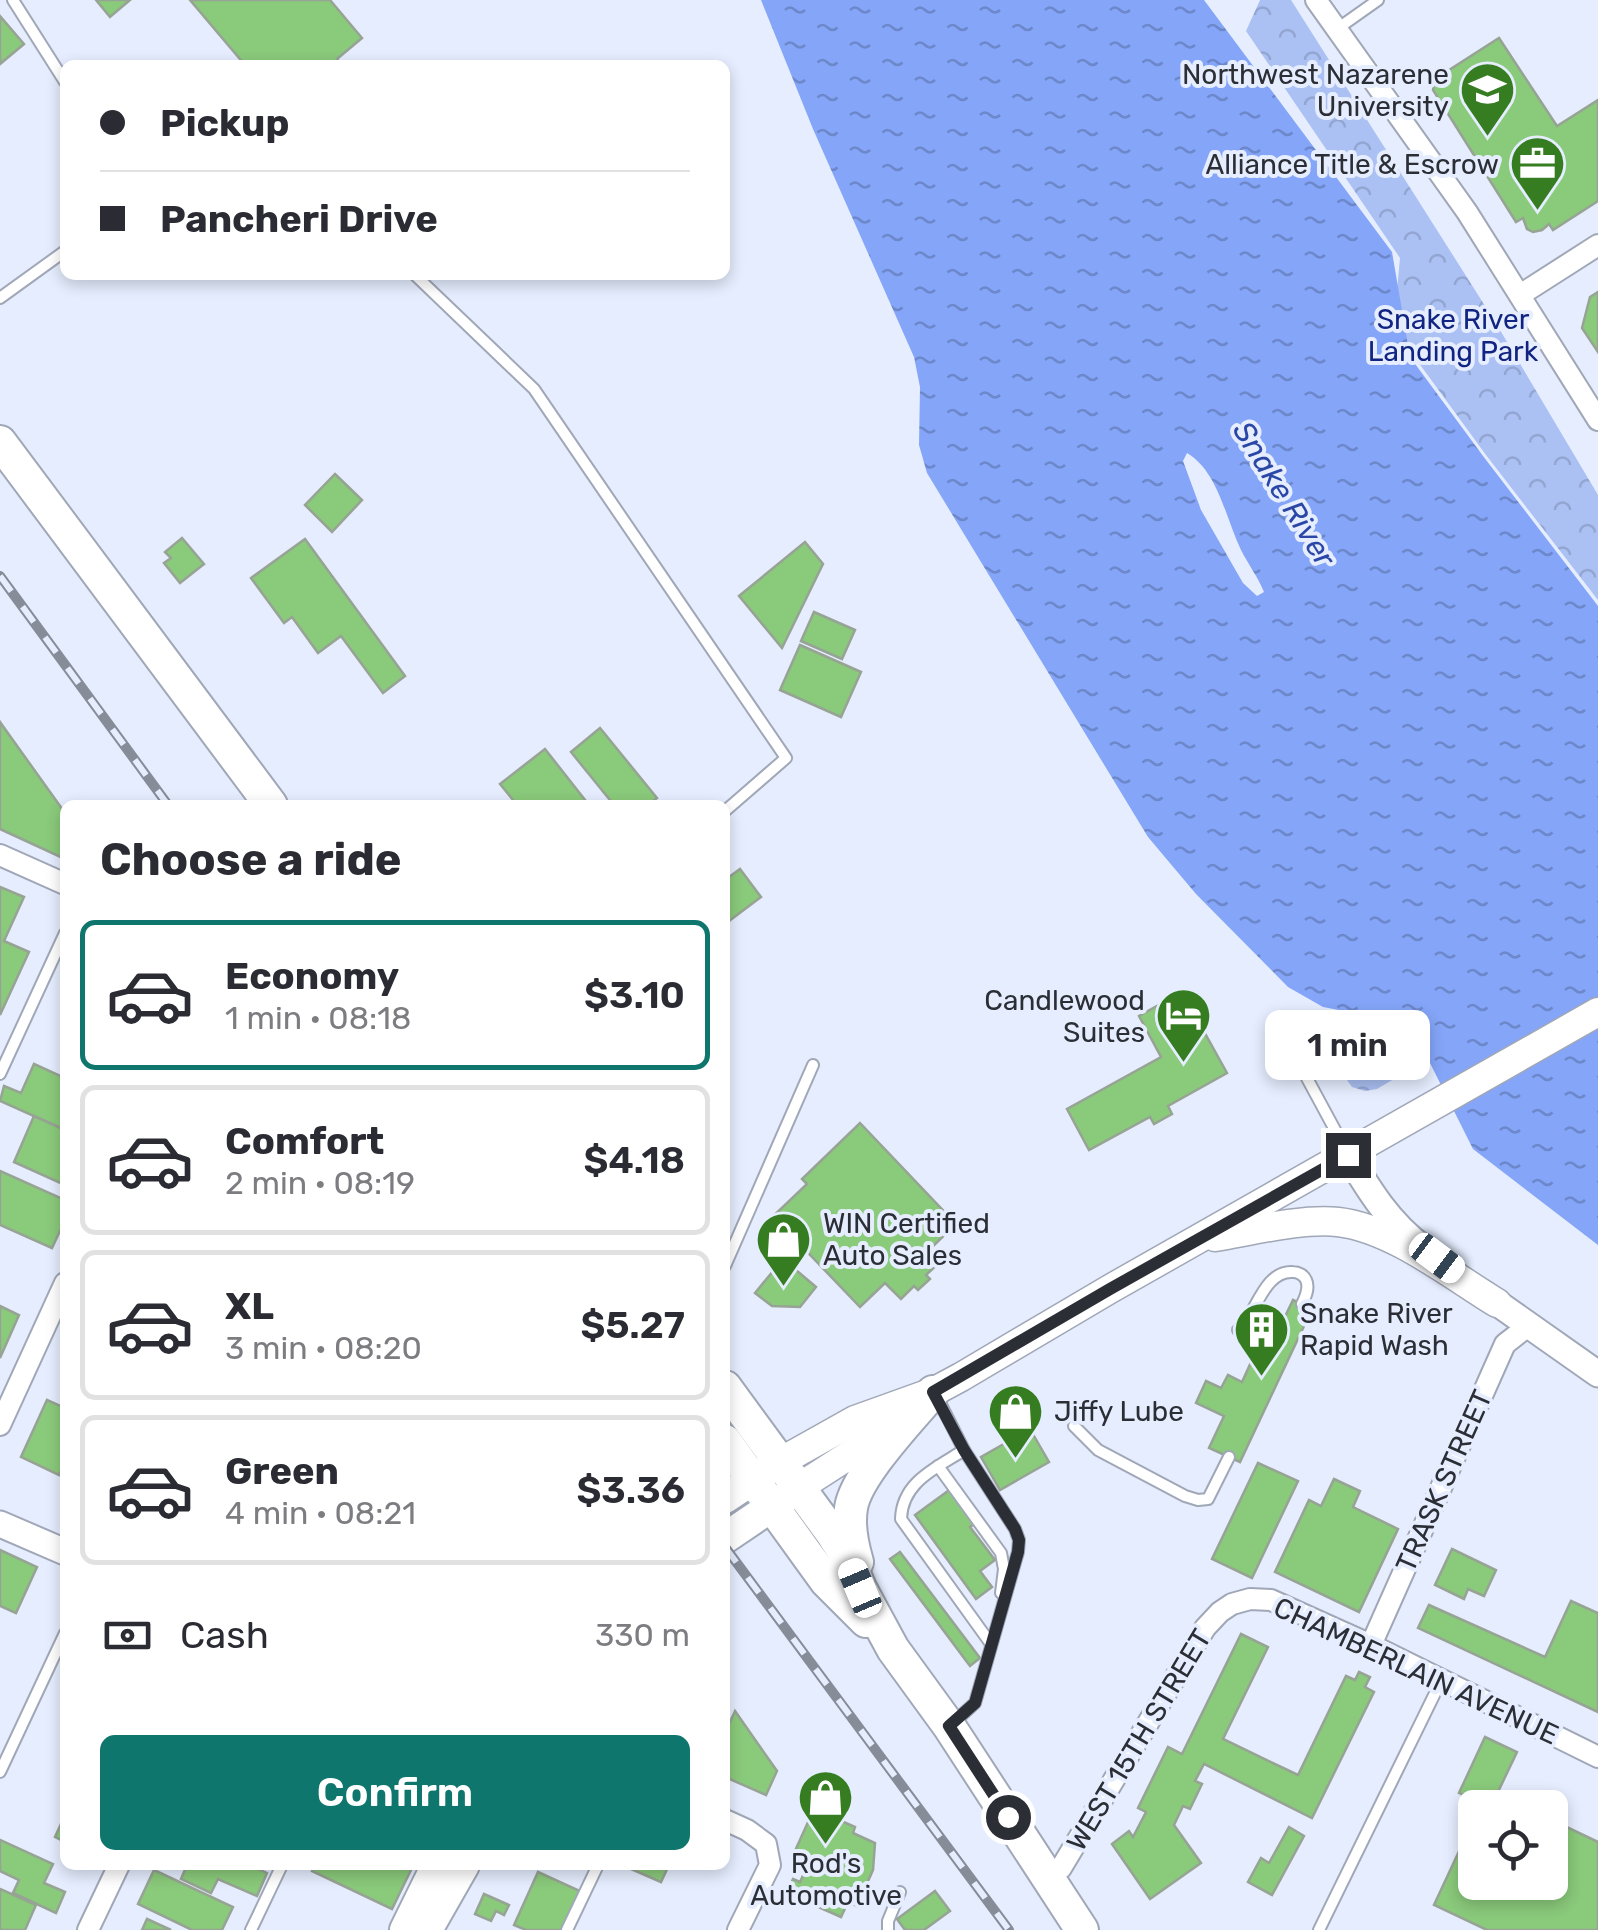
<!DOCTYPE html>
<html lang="en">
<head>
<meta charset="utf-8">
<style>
	body { margin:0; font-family:Rubik,sans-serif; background:#f2f2f3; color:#2b2b33; height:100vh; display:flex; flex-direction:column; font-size:38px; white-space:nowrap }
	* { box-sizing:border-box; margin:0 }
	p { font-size:32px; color:#7c7c81 }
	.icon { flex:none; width:55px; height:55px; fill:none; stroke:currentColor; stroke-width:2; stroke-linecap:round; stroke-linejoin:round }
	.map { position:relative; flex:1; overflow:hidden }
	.sheet { position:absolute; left:60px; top:800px; width:670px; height:1070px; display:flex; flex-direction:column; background:#fff; border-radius:15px; box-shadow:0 5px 15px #0003 }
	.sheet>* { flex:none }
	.guide { position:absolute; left:60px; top:60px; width:670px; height:220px; border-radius:15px; box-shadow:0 5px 15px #0003; display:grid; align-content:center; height:220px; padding:0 40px; background:#fff }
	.buttons { position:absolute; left:1458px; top:1790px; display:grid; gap:20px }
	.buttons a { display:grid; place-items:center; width:110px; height:110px; border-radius:15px; background:#fff; box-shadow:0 5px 15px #0003; font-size:50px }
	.end { position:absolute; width:45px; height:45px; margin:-22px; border:12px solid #2b2e35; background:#fff; box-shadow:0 0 0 5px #fff }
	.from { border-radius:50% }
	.bubble { position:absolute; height:70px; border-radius:15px; background:#fff; box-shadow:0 5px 15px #0003; font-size:32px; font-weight:600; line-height:70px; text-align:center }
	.car { position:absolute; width:30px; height:60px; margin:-30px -15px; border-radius:12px; box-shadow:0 0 8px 2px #0007; background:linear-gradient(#fff 24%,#345 0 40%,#fff 0 76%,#345 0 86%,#fff 0) }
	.guide b { display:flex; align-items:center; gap:35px; height:95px; font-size:38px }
	.guide b+b { border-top:2px solid #e1e1e2 }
	.guide i { width:25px; height:25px; background:#2b2b33 }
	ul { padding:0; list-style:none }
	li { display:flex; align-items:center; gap:30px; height:150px; margin:0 20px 15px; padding:0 20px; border:5px solid #e1e1e2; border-radius:15px }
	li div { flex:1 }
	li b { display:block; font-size:38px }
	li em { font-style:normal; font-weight:600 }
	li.current { border-color:#0f766e }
	li>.icon { width:90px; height:90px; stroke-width:1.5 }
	h2 { padding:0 40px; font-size:45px; line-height:120px }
	.pay { display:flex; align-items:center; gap:25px; height:110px; padding:0 40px; font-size:38px }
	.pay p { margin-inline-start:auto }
	.button { display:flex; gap:20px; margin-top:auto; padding:20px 40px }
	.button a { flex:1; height:115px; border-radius:15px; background:#0f766e; color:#fff; font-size:40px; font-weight:600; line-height:115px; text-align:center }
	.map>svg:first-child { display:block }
</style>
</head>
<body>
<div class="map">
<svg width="1598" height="1930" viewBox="0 0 1598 1930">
	<defs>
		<pattern id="park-crowns" width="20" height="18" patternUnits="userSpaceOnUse" patternTransform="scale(2.5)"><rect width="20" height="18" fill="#abc0f3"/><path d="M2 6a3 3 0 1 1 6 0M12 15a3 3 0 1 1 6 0" fill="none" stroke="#93a5d1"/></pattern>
		<pattern id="water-ripples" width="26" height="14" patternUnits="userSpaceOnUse" patternTransform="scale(2.5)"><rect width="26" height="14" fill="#84a5f8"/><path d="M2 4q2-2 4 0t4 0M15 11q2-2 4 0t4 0" fill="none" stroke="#6c87ca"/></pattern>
	</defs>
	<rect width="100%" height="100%" fill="#e5edfe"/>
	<g fill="url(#park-crowns)">
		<polygon points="1260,0 1291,0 1494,320 1598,495 1598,600 1486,455 1413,355 1395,313 1400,258 1246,31"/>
		<polygon points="1354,1016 1370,1016 1418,1039 1428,1059 1377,1089 1365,1091 1352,1087 1318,1040 1307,1029 1326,1019"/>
	</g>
	<path fill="url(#water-ripples)" fill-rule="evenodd" d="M761,0H1204L1392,252L1410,357L1483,456L1598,606V1245L1473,1149L1418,1039L1370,1016L1323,1007L1288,987L1196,894L1148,837L927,473L919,445L920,387L914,357L813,129ZM1187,453C1218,471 1226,519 1241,550C1248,564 1258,577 1264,592L1257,596L1243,583L1201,510L1183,461Z"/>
	<g fill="#8aca7b" stroke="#97a394" stroke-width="2.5">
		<polygon points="96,0 130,0 110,17"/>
		<polygon points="190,0 330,0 362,38 337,59 342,65 245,65"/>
		<polygon points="0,16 24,44 0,64"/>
		<polygon points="1499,38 1557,126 1598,100 1598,201 1553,230 1549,224 1542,230 1533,232 1527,229 1523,218 1516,222 1433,90 1435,79"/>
		<polygon points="1598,292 1598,352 1582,328 1590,297"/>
		<polygon points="335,474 362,500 332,532 305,505"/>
		<polygon points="182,538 204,564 180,583 164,563 171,558 165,552"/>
		<polygon points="305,539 405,676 383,693 341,636 318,653 292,617 284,623 251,578"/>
		<polygon points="805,542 823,564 782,648 739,596"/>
		<polygon points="814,612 855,630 842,659 801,641"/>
		<polygon points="800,645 861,672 841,717 780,690"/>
		<polygon points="0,722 65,813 65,859 0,829"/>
		<polygon points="600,728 657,798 648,805 614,805 571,752"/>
		<polygon points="545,749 589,805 517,805 500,784"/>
		<polygon points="740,869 761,897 725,924 725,880"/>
		<polygon points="0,887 24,897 4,941 29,952 0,1015"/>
		<polygon points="1182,992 1227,1073 1168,1106 1172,1114 1154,1124 1150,1117 1089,1150 1067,1109 1161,1057 1139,1016"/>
		<polygon points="34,1064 65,1078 65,1130 0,1101 4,1086 21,1093"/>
		<polygon points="34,1116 65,1130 65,1185 14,1162"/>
		<polygon points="860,1123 956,1224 930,1249 941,1261 926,1275 930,1279 918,1290 914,1286 901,1299 885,1283 860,1307 791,1235 784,1241 766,1223 807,1184 802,1179"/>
		<polygon points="0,1171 65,1200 65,1220 52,1248 0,1225"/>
		<polygon points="783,1259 816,1287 800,1307 772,1306 755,1293"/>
		<polygon points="1293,1300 1312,1309 1240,1462 1209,1448 1224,1416 1196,1403 1206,1381 1221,1388 1228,1375 1242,1382 1258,1347 1268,1352"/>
		<polygon points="0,1306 19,1315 0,1358"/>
		<polygon points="47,1400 65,1408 65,1461 59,1475 21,1457"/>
		<polygon points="1030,1429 1049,1462 1000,1490 981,1457"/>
		<polygon points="1258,1463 1298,1481 1252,1578 1212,1559"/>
		<polygon points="1334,1479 1360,1491 1353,1507 1398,1529 1359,1612 1275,1572 1309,1500 1321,1506"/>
		<polygon points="952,1488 977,1522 970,1527 995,1560 980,1571 992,1587 976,1599 915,1515"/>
		<polygon points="1452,1549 1496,1570 1484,1596 1468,1589 1464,1599 1435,1585"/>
		<polygon points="0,1550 37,1567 16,1613 0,1606"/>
		<polygon points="900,1552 980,1658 970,1666 890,1559"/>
		<polygon points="1571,1601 1598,1613 1598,1712 1418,1628 1429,1605 1545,1657"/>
		<polygon points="1241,1634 1268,1647 1223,1739 1298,1775 1346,1676 1355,1680 1359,1672 1370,1677 1365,1687 1374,1692 1312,1818 1204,1764 1195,1781 1202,1784 1190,1809 1183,1806 1174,1825 1201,1863 1150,1899 1112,1844 1129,1831 1133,1837 1146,1812 1138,1808 1168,1747 1182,1754"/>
		<polygon points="735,1711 777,1771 766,1795 725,1777 725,1733"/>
		<polygon points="1485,1737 1517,1752 1497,1794 1525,1808 1479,1808 1481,1803 1459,1793"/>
		<polygon points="814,1809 855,1827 853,1833 875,1843 873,1870 857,1906 848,1902 841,1917 787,1893 793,1879 800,1882 810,1860 794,1853"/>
		<polygon points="65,1815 65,1842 55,1837"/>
		<polygon points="1475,1817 1475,1882 1550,1882 1550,1819 1598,1842 1598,1930 1487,1930 1434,1905"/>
		<polygon points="1289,1827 1304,1836 1272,1895 1248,1882 1261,1858 1269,1863"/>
		<polygon points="0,1840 53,1864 44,1883 65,1892 56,1913 13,1893 19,1880 0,1871"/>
		<polygon points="187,1865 250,1865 267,1873 257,1896 218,1879 211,1893 181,1879"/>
		<polygon points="314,1865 405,1865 412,1868 392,1909 312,1871"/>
		<polygon points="622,1865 669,1865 661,1882"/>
		<polygon points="154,1870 233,1907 222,1930 192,1930 138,1904"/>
		<polygon points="538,1872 580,1891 562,1930 526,1930 514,1925"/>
		<polygon points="0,1889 36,1905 25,1930 0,1930"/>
		<polygon points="935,1891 950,1911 924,1930 905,1930 897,1919"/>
		<polygon points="484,1894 509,1905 504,1915 496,1911 491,1921 475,1914"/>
		<polygon points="147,1919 171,1930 142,1930"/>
	</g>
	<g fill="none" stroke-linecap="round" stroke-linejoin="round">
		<defs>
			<g id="service">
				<polyline points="13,0 65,82"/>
				<polyline points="1337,29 1378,0"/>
				<polyline points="415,275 534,389 786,758 725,811"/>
				<polyline points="0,298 65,251"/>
				<polyline points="1301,1067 1348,1154"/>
				<polyline points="0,1074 65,933"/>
				<polyline points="725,1266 813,1065"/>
				<path d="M1238,1330C1256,1316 1263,1270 1293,1272C1298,1272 1304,1275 1306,1280C1310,1288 1305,1298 1302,1304"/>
				<polyline points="937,1397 964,1450 1015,1529 1019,1540 1018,1552 975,1703 954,1722"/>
				<polyline points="1074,1426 1098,1450 1185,1496 1198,1500 1208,1499 1229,1457"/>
				<path d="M964,1450C936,1468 902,1482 901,1519L991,1644"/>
				<polyline points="938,1466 1001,1553 1004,1569 1001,1593"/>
				<polyline points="0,1772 65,1633"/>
				<polyline points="251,1930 282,1865"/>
				<polyline points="567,1930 598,1865"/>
				<polyline points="888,1930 888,1921 900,1892"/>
				<polyline points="1319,1930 1441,1681"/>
			</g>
			<g id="minor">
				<polyline points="1316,0 1467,212 1598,420"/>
				<polyline points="1520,295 1598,245"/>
				<polyline points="0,855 65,884"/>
				<polyline points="0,1425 65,1283"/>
				<polyline points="1371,1645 1505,1344 1528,1326"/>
				<polyline points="725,1820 747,1830 766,1844 770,1865 738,1930"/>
				<polyline points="1047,1878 1061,1868 1205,1628 1220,1612 1232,1604 1250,1599 1271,1600 1371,1645 1598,1757"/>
				<polyline points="88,1930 119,1865"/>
			</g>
			<g id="tertiary">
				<path d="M1348,1155C1369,1190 1389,1223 1423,1248"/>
				<polyline points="1483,1293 1598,1374"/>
				<polyline points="0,1524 65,1552"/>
			</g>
			<g id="secondary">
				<path d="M1215,1237C1251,1231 1303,1218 1338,1222C1392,1228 1451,1275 1497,1303"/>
				<polyline points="780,1462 855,1420 933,1392 961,1377 1110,1289 1598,1012"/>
				<polyline points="798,1488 868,1443 897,1421"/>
			</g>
			<g id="primary">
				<polyline points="725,1498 773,1466"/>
				<polyline points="725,1538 793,1492"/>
				<polyline points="405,1930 437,1865"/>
				<polyline points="427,1930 464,1865"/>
			</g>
			<g id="trunk">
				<polyline points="0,442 271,805"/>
				<polyline points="725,1387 832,1533 847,1557 860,1588 893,1649 949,1726 1082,1930"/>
				<polyline points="725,1441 826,1581 866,1621"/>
				<path d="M857,1562C852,1545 848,1525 851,1508C856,1475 911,1418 933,1392"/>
			</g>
		</defs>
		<use href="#service" stroke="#a0a7b7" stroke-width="14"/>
		<use href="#minor" stroke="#a0a7b7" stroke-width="24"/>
		<use href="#tertiary" stroke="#a0a7b7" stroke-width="29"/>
		<use href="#secondary" stroke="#a0a7b7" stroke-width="31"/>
		<use href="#primary" stroke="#a0a7b7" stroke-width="34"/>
		<use href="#trunk" stroke="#a0a7b7" stroke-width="36"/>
		<use href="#service" stroke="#fff" stroke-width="10"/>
		<use href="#minor" stroke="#fff" stroke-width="20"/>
		<use href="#tertiary" stroke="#fff" stroke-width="25"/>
		<use href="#secondary" stroke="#fff" stroke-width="28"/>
		<use href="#primary" stroke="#fff" stroke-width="30"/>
		<use href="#trunk" stroke="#fff" stroke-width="32"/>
		<defs>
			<g id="rail">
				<polyline points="0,576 168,805"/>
				<polyline points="725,1547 1009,1930"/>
			</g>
		</defs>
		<use href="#rail" stroke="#868c98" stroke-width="10"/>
		<use href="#rail" stroke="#e5edfe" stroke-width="6" stroke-dasharray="19" stroke-linecap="butt"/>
	</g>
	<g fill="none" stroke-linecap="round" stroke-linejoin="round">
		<polyline stroke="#2b2e35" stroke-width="12" points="1008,1817 949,1726 975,1703 1018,1552 1019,1540 1015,1529 964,1450 933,1392 1110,1289 1348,1155"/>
	</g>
	<defs>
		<symbol id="university-pin" viewBox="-11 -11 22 30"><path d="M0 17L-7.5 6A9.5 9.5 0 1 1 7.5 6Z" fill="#367d22" stroke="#e5edfe"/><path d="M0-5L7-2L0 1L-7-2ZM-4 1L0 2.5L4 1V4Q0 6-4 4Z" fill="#fff"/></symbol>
		<symbol id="office-pin" viewBox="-11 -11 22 30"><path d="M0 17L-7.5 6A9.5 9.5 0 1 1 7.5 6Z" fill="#367d22" stroke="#e5edfe"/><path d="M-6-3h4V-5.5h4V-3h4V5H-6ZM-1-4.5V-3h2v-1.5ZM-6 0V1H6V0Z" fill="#fff"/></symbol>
		<symbol id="hotel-pin" viewBox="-11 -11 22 30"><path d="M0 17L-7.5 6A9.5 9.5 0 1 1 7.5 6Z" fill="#367d22" stroke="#e5edfe"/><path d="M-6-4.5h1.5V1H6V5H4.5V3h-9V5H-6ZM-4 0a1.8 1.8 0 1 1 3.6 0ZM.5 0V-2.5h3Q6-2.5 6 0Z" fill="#fff"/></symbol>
		<symbol id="shop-pin" viewBox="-11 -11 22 30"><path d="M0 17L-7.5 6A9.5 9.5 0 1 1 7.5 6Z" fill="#367d22" stroke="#e5edfe"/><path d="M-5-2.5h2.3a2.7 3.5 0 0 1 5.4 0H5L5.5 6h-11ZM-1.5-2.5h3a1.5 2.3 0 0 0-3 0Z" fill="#fff"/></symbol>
		<symbol id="building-pin" viewBox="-11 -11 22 30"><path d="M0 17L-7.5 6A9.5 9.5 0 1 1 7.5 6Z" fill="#367d22" stroke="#e5edfe"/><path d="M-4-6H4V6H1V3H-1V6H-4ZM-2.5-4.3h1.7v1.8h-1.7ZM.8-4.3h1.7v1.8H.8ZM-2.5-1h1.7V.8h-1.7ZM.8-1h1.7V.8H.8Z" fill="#fff"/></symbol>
	</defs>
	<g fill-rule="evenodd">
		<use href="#university-pin" x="1456" y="58" width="63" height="86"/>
		<use href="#office-pin" x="1506" y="132" width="63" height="86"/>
		<use href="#hotel-pin" x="1152" y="984" width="63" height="86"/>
		<use href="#shop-pin" x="752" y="1208" width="63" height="86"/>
		<use href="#building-pin" x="1230" y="1298" width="63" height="86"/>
		<use href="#shop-pin" x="984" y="1380" width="63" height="86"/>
		<use href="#shop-pin" x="794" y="1766" width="63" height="86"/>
	</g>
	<g text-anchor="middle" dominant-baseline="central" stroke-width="8" stroke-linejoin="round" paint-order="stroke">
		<g font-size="28" fill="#2b2e35" stroke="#e5edfe" text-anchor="end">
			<text x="1449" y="74">Northwest Nazarene<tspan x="1449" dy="32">University</tspan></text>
			<text x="1499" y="164">Alliance Title &amp; Escrow</text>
			<text x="1145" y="1000">Candlewood<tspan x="1145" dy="32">Suites</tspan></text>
			<text x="823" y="1223" text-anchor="start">WIN Certified<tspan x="823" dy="32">Auto Sales</tspan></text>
			<text x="1300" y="1313" text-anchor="start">Snake River<tspan x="1300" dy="32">Rapid Wash</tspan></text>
			<text x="1054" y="1411" text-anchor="start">Jiffy Lube</text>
			<text x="826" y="1863" text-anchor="middle">Rod's<tspan x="826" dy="32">Automotive</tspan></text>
		</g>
		<g font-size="28" fill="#112482" stroke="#e5edfe">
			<text x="1453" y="319">Snake River<tspan x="1453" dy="32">Landing Park</tspan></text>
		</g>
		<g font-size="28" fill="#2b2e35" stroke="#e5edfe">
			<text transform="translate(1444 1481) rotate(-66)">TRASK STREET</text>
			<text transform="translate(1416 1671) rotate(25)">CHAMBERLAIN AVENUE</text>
			<text transform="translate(1139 1740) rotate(-59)">WEST 15TH STREET</text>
		</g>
		<g font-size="30" font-style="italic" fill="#2a46a6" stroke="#e5edfe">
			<text transform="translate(1284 494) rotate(58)">Snake River</text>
		</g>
	</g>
</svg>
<div class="buttons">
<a><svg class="icon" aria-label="locate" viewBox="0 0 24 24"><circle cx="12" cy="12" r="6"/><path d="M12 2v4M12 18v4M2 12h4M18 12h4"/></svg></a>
</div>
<i class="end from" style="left:1008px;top:1817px"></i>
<i class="end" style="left:1348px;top:1155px"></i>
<div class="bubble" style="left:1265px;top:1010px;width:165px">1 min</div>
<i class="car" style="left:1437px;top:1258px;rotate:127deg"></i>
<i class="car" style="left:860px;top:1588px;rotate:337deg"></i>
<div class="guide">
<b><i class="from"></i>Pickup</b>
<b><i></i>Pancheri Drive</b>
</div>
<section class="sheet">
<h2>Choose a ride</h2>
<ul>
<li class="current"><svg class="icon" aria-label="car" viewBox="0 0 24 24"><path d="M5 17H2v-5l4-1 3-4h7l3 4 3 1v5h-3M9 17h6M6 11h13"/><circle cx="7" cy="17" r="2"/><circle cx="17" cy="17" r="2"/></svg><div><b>Economy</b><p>1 min · 08:18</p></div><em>$3.10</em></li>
<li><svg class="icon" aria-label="car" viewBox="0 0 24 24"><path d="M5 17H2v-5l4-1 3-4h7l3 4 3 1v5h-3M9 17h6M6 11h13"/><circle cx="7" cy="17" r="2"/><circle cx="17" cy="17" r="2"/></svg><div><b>Comfort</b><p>2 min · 08:19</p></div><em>$4.18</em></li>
<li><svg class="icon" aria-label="car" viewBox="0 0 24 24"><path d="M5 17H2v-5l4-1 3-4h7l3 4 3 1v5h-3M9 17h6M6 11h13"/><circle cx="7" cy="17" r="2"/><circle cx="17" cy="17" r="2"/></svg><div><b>XL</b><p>3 min · 08:20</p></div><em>$5.27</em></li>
<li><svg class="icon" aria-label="car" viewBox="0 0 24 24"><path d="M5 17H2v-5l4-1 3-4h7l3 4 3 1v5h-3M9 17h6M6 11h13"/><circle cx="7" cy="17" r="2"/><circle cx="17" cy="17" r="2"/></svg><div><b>Green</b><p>4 min · 08:21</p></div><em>$3.36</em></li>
</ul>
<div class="pay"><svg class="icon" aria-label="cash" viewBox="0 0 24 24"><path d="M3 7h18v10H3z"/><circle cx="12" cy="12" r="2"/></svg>Cash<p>330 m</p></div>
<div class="button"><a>Confirm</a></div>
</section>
</div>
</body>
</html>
